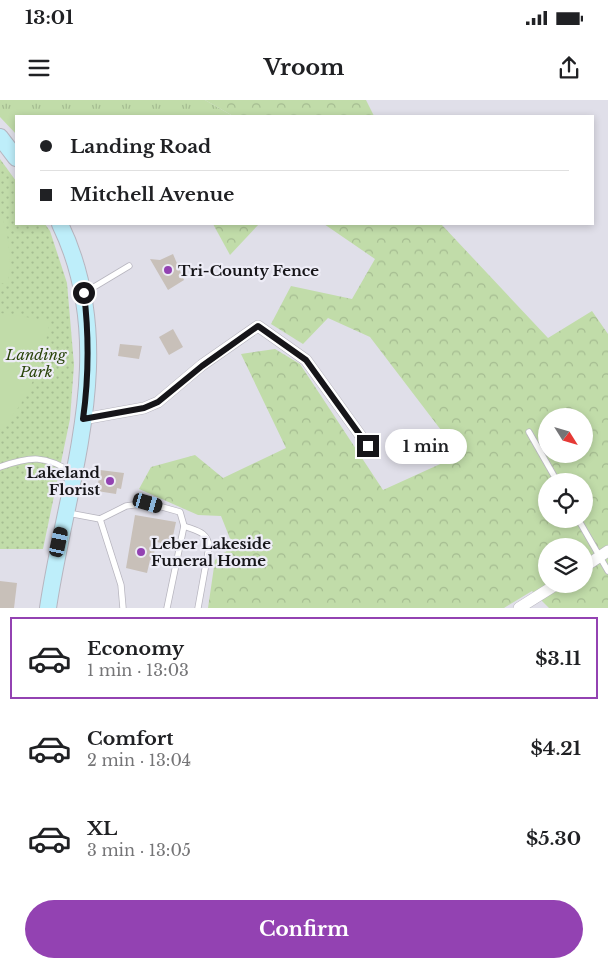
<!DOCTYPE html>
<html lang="en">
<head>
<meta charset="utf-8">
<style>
	body { margin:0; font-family:"Libre Baskerville",serif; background:#f2f2f2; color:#202124; height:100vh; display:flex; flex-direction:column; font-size:19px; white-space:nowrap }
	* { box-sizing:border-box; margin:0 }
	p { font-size:16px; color:#757577 }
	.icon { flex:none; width:28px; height:28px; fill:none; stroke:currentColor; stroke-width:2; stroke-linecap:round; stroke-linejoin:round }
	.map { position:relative; height:508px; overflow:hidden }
	.details { display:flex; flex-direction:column; background:#fff; flex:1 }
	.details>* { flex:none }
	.hud { position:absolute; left:15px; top:15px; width:579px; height:110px; border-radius:0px; box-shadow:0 2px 8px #0003; display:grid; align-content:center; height:110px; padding:0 25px; background:#fff }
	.needle { width:32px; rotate:127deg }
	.tools { position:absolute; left:538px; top:308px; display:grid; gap:10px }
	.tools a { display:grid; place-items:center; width:55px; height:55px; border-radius:50%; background:#fff; box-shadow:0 2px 8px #0003; font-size:25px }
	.end { position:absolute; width:22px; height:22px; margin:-11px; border:6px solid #161519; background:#fff; box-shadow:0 0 0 2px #fff }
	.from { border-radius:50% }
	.bubble { position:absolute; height:35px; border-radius:18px; background:#fff; box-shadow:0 2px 8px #0003; font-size:16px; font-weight:700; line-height:35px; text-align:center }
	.car { position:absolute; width:15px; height:30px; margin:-15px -8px; border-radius:6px; box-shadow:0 0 4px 1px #0007; background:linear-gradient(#222 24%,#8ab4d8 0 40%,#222 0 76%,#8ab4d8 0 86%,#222 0) }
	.hud b { display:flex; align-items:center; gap:18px; height:48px; font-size:19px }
	.hud b+b { border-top:1px solid #e0e0e0 }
	.hud i { width:12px; height:12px; background:#202124 }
	ul { padding:9px 0 0; list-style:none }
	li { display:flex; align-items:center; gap:15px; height:82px; margin:0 10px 8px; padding:0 15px; border:2px solid transparent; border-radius:0px }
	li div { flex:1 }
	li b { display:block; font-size:19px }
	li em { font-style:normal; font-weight:700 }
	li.selected { border-color:#9342b2 }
	li>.icon { width:45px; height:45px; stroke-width:1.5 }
	.action { display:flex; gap:10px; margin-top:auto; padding:10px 25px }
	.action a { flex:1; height:58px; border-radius:30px; background:#9342b2; color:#fff; font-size:20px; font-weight:700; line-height:58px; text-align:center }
	.status { display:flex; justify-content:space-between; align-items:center; height:35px; padding:0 25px; background:#fff; direction:ltr }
	.status svg { height:14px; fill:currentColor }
	header { display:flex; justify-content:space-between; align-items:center; height:65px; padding:0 25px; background:#fff; font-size:22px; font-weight:700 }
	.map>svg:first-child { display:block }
</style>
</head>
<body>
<div class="status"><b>13:01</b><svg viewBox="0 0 49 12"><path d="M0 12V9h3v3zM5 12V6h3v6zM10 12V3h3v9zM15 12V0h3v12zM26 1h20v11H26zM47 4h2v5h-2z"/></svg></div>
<header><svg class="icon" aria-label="menu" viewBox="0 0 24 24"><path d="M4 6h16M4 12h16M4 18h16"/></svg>Vroom<svg class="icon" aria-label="share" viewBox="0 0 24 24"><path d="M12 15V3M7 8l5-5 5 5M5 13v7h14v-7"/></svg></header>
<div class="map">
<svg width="608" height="508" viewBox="0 0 608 508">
	<defs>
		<pattern id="grass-tufts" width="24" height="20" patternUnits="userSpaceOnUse" patternTransform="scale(1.25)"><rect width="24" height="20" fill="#c1dca9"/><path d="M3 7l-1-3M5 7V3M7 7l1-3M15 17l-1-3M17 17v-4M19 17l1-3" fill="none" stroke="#a5bc91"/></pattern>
		<pattern id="forest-crowns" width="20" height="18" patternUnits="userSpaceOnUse" patternTransform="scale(1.25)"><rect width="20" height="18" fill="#c1dca9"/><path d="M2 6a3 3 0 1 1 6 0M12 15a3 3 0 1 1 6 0" fill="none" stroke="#a5bc91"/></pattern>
		<pattern id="park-dots" width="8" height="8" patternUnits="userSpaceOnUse" patternTransform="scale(1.25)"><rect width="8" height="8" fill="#c1dca9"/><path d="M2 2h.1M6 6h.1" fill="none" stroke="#a5bc91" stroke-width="1.8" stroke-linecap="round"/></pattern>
	</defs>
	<rect width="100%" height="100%" fill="#e0dfe9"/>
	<polygon fill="url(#grass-tufts)" points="0,0 205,0 233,16 16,16 16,34 0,17"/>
	<g fill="url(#forest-crowns)" fill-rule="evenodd">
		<polygon points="205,0 366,0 374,16 233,16"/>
		<polygon points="213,124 259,124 230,155"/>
		<path d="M324,124H441L548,238L592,211L608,234V508H549L532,491L504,508H208L215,460L233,446L221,416L198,415L139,389L151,367L195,355L223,378L286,348L241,254L275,249L300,264L383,390L460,355L370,237L328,218L303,244L271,224L291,186L352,199L375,159ZM546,316H584V354H546ZM546,381H584V419H546ZM546,446H584V484H546Z"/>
	</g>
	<polygon fill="url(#park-dots)" points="0,59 16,81 16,124 45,124 50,131 67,183 74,265 70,319 43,449 0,449"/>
	<g fill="#c1dca9">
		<path d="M0,112C10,136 11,158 8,184L0,183Z"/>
		<path d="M0,213L50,221C42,263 31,298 0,330Z"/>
	</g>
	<g fill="#c8c0b9">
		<polygon points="173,154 184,180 168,190 150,159 160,160"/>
		<polygon points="173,229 183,247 169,255 159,237"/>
		<polygon points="120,244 142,246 139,259 118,256"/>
		<polygon points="100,370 124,373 121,389 117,388 116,394 97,391"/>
		<polygon points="135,415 176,422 173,436 170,436 168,444 156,442 153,460 150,460 147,473 126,468"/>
		<polygon points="0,481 17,483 14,508 0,508"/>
	</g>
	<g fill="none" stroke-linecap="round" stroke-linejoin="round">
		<defs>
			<g id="lane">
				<polyline points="84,193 129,166"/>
				<polyline points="529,332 557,381"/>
				<path d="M0,367C31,356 45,355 73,373"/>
				<path d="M68,413L100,419L126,406L148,403L180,412L184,426C197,431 208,432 209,447L198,508"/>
				<polyline points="100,419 121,485 123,508"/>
				<polyline points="578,419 608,471"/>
				<polyline points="167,508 184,426"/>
			</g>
			<g id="street">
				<polyline points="83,319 144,308 158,302 202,265 258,226 306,260 368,346"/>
				<polyline points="584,467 608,451"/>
				<polyline points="519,508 557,484"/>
			</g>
			<g id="secondary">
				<polyline points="0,37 16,58"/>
				<path d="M48,508C67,379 121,250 60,124"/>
			</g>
		</defs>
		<use href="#lane" stroke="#b7b5bf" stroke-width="7"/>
		<use href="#street" stroke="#b7b5bf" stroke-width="12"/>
		<use href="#secondary" stroke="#b7b5bf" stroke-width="18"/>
		<use href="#lane" stroke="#fff" stroke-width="5.5"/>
		<use href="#street" stroke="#fff" stroke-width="11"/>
		<use href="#secondary" stroke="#beeefa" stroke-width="16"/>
	</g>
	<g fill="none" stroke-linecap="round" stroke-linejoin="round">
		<path stroke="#161519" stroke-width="6" d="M84,193C89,235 89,276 83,319L144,308L158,302L202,266L258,226L306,260L368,346"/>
	</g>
	<g fill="#9342b2" stroke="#edecf6" stroke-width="2">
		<circle cx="168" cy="170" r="5"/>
		<circle cx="110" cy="381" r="5"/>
		<circle cx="141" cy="452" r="5"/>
	</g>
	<g text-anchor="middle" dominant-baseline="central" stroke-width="4.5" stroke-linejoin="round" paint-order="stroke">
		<g font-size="15" font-weight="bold" fill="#161519" stroke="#edecf6" text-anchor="start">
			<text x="178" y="170">Tri-County Fence</text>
			<text x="100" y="372" text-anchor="end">Lakeland<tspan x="100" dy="17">Florist</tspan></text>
			<text x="151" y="443">Leber Lakeside<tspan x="151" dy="17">Funeral Home</tspan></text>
		</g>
		<g font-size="15" font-style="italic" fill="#2b450b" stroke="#edecf6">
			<text x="36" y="254">Landing<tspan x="36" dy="17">Park</tspan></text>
		</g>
	</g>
</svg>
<div class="tools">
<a><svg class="needle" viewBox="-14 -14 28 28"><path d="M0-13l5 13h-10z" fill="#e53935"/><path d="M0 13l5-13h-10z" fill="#757577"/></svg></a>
<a><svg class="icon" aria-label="locate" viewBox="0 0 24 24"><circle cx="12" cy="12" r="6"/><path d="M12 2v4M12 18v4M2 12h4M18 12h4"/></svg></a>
<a><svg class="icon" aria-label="layers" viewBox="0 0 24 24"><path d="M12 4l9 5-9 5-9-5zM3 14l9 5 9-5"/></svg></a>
</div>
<i class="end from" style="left:84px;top:193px"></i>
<i class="end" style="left:368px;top:346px"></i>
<div class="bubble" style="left:385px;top:329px;width:82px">1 min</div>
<i class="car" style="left:148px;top:403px;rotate:106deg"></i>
<i class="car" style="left:59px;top:442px;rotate:12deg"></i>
<div class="hud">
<b><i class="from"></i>Landing Road</b>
<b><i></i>Mitchell Avenue</b>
</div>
</div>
<section class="details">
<ul>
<li class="selected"><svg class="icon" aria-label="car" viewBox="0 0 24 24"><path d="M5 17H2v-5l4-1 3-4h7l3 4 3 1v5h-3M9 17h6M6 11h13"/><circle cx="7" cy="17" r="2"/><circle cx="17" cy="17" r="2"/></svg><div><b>Economy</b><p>1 min · 13:03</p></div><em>$3.11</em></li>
<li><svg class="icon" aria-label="car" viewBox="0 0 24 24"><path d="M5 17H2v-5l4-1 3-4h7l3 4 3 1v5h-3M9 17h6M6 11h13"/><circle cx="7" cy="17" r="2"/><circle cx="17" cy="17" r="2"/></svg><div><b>Comfort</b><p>2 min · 13:04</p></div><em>$4.21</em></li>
<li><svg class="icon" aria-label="car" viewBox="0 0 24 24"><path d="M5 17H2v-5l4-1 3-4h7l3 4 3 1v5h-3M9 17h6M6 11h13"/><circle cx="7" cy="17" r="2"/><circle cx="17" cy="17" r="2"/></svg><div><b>XL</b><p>3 min · 13:05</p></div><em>$5.30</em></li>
</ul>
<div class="action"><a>Confirm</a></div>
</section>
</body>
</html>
